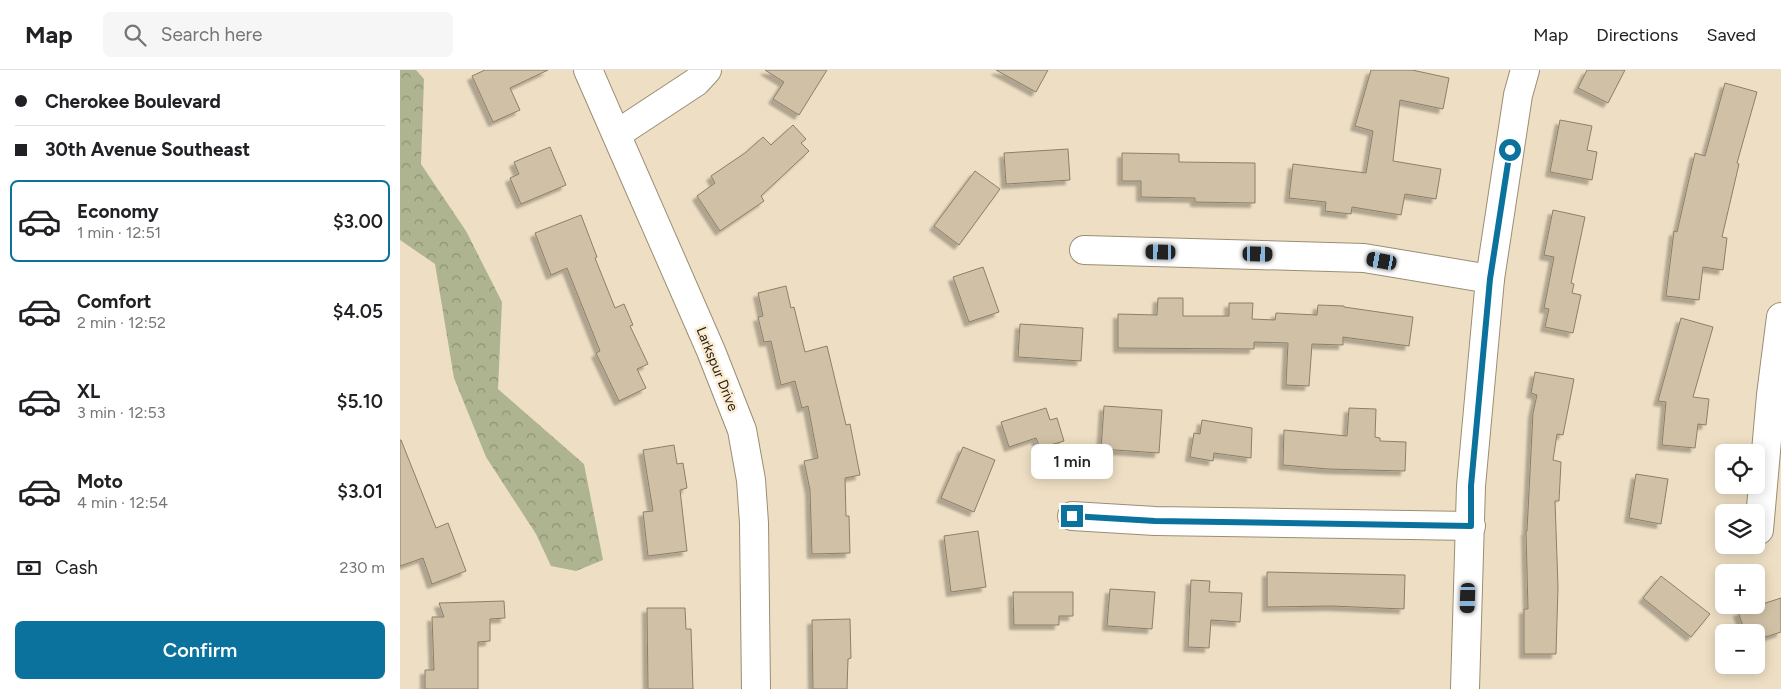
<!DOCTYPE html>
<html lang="en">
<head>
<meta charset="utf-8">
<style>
	body { margin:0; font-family:Figtree,sans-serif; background:#f6f6f6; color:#202124; height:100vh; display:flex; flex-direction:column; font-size:19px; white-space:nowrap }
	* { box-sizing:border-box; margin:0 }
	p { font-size:16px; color:#757577 }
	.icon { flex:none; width:28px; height:28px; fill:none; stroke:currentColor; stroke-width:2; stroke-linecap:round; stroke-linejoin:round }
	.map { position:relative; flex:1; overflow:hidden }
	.sheet { display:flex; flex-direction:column; background:#fff; width:400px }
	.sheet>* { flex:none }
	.top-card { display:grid; align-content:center; height:110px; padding:0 15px; background:#fff }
	.buttons { position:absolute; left:1315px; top:374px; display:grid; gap:10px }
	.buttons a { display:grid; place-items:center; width:50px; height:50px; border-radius:8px; background:#fff; box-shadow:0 2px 12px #0003; font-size:25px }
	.end { position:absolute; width:22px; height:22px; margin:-11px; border:6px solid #0b729e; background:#fff; box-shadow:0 0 0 2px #fff }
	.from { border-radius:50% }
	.bubble { position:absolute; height:35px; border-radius:8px; background:#fff; box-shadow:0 2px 12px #0003; font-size:16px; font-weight:600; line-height:35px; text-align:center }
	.car { position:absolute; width:15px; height:30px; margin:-15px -8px; border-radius:6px; box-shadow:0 0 4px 1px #0007; background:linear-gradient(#222 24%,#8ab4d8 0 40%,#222 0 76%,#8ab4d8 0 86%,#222 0) }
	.top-card b { display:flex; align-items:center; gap:18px; height:48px; font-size:19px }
	.top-card b+b { border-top:1px solid #e0e0e0 }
	.top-card i { width:12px; height:12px; background:#202124 }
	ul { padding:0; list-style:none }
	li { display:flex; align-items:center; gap:15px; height:82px; margin:0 10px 8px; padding:0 5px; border:2px solid transparent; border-radius:8px }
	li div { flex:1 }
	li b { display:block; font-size:19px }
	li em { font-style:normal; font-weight:600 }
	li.selected { border-color:#0b729e }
	li>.icon { width:45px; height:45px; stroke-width:1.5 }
	.pay { display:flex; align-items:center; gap:12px; height:55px; padding:0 15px; font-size:19px }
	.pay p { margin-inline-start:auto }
	.action { display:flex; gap:10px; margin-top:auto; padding:10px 15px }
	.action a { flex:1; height:58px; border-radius:8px; background:#0b729e; color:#fff; font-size:20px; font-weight:600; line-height:58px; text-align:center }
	header { display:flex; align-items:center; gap:30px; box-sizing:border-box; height:70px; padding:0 25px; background:#fff; border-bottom:1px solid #e0e0e0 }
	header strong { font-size:24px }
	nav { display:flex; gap:28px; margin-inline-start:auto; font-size:18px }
	.search { width:350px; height:45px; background:#f6f6f6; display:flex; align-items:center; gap:12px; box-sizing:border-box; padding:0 18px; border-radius:8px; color:#757577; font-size:19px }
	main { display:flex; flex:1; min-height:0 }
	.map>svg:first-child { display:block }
</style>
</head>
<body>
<header>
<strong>Map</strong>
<div class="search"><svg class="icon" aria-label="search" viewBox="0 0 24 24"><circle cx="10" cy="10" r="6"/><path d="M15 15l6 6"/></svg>Search here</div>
<nav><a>Map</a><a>Directions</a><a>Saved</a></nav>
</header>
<main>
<section class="sheet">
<div class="top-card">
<b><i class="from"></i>Cherokee Boulevard</b>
<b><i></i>30th Avenue Southeast</b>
</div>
<ul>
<li class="selected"><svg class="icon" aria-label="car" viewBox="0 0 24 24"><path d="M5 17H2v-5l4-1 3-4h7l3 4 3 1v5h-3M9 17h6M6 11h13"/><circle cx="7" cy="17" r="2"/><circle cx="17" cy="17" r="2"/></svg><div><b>Economy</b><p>1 min · 12:51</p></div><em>$3.00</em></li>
<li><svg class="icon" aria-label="car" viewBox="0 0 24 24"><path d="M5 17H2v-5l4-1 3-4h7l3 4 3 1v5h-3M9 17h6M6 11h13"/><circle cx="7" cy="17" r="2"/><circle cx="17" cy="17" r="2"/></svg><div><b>Comfort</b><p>2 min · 12:52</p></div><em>$4.05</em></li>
<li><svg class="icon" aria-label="car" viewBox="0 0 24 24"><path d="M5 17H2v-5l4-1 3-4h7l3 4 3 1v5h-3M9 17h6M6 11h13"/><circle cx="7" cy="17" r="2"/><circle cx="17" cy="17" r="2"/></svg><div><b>XL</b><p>3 min · 12:53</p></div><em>$5.10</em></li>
<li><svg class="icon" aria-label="car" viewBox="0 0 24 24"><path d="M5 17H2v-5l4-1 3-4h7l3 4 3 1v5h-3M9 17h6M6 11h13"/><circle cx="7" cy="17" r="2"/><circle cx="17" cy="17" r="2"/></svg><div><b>Moto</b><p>4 min · 12:54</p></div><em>$3.01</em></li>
</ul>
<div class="pay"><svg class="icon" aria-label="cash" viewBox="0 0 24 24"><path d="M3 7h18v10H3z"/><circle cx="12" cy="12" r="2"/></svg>Cash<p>230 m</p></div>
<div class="action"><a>Confirm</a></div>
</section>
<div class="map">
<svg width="1381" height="619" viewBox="0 0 1381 619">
	<defs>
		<pattern id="forest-crowns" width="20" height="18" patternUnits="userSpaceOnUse" patternTransform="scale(1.25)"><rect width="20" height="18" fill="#aeb48f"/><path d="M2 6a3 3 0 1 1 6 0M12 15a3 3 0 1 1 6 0" fill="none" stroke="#8e9274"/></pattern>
		<filter id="shadow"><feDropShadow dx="-4.5" dy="4.5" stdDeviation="1" flood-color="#0004"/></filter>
	</defs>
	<rect width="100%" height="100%" fill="#eedfc4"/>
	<polygon fill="url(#forest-crowns)" points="0,0 16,0 24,9 21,94 66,161 102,232 98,319 184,394 203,490 176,501 151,496 136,464 86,387 54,308 35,194 0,170"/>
	<g fill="#d0c1a6" stroke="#8d7f66" filter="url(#shadow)">
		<polygon points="85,0 148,0 110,18 120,40 93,52 72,6"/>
		<polygon points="365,0 427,0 399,45 373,29 384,12"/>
		<polygon points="596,0 648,0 636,22"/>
		<polygon points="971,0 1012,0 1049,8 1043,39 1000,30 993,91 1041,99 1036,129 1005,124 1001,145 952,137 951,144 925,141 926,132 889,128 893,94 966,103 973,61 955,56"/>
		<polygon points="1187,0 1225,0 1208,33 1178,18"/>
		<polygon points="1325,13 1357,22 1337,93 1339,94 1322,167 1327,168 1323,200 1303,197 1299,230 1266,226 1274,161 1277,162 1295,83 1305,86"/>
		<polygon points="1160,50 1192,56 1187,80 1197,82 1192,110 1150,102"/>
		<polygon points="393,55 406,69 401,73 409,81 361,126 364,131 320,161 297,126 315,113 311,106 345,83 363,67 371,75"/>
		<polygon points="150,77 166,115 121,134 110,108 119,104 114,92"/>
		<polygon points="668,79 670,110 606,114 604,83"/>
		<polygon points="722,83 779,84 779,92 855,93 855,133 795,132 795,128 741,127 741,111 722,111"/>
		<polygon points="575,101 600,119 559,175 534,156"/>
		<polygon points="1153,140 1185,147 1171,213 1174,214 1172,223 1181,225 1173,263 1145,257 1149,239 1144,238 1154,187 1144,185"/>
		<polygon points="181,145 197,187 195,188 215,238 224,234 233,255 230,256 248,294 237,299 246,318 219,331 196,283 200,281 167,198 151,205 135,163"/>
		<polygon points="583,197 599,242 569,252 553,207"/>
		<polygon points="386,216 391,238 394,237 405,282 427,276 446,355 450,354 460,405 445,408 446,446 449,446 450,483 412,484 410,420 404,391 418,388 408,336 402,338 395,311 381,315 371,271 364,272 358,247 363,246 358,223"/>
		<polygon points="758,228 783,228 783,246 829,246 829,233 853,233 852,249 875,250 876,243 917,245 918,235 944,236 944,237 1013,247 1009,276 943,267 943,275 912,274 909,316 886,315 888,273 854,272 854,279 718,278 718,244 757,245"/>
		<polygon points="1281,248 1313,257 1293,327 1309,329 1306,355 1298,354 1295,378 1262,375 1266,332 1258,331"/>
		<polygon points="620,254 683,258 681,291 618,287"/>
		<polygon points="1135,302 1174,309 1163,365 1157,364 1153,390 1161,392 1159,431 1155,431 1158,517 1156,584 1124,584 1124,539 1128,539 1126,461 1127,461 1133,343 1137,325 1131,323"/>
		<polygon points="704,336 762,340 759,383 701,379"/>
		<polygon points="646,338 650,350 657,348 664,371 640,378 636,368 609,377 601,352"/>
		<polygon points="949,338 976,339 975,367 980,368 980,371 1006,372 1005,401 928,399 883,395 884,360 947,366"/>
		<polygon points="802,350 852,358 851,388 814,383 813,391 790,387 794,363 800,364"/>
		<polygon points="0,370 1,370 36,458 48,453 66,501 32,514 23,488 0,496"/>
		<polygon points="274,375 277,394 283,393 287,418 280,420 287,481 248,486 243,442 253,441 243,380"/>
		<polygon points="563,377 595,390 574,442 541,428"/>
		<polygon points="1236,404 1268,409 1261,454 1229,448"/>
		<polygon points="578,461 586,517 551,522 544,466"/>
		<polygon points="867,502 1005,505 1004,539 932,536 867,537"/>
		<polygon points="1261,506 1310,544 1291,567 1243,528"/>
		<polygon points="791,510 810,511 809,522 842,523 840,552 811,550 809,578 788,577"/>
		<polygon points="710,519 755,522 752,559 707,556"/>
		<polygon points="613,522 673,522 673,546 659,546 659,555 614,555"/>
		<polygon points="1381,528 1381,562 1356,570 1356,562 1345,562 1338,542"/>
		<polygon points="104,531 105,548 90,549 90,571 78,572 78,619 25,619 25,600 34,600 32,547 44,547 39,533"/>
		<polygon points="247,538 285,538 286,559 291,559 293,619 248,619"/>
		<polygon points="450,549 451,588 448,589 447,619 413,619 412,550"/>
	</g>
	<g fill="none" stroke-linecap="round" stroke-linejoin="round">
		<defs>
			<g id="minor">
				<polyline points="188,0 311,281 342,360 351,410 354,453 356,619"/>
				<polyline points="217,64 296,12 307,0"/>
				<polyline points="684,180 964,188 1090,209"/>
				<polyline points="672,446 755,451 1071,456"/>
				<polyline points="1359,460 1371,325 1381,247"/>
				<polyline points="1065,619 1071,416 1090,209 1118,25 1125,0"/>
			</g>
		</defs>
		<use href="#minor" stroke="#9b8d74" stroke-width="30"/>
		<use href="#minor" stroke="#fff" stroke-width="28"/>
	</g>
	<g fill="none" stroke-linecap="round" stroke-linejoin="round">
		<polyline stroke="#0b729e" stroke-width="6" points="672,446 755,451 1071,456 1071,416 1090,209 1110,80"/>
	</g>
	<g text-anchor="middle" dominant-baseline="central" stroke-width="5" stroke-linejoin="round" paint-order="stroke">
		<g font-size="14" fill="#272117" stroke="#fbecd1">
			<text transform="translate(317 299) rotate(68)">Larkspur Drive</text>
		</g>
	</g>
</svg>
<div class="buttons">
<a><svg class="icon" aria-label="locate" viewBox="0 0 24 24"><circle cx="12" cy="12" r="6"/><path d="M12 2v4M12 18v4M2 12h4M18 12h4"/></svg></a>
<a><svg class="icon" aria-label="layers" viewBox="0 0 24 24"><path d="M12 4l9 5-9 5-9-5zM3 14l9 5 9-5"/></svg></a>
<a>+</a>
<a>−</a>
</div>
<i class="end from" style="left:1110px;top:80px"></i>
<i class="end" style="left:672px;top:446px"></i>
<div class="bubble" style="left:631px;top:374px;width:82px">1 min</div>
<i class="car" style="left:761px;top:182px;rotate:271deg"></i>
<i class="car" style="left:858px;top:184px;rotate:91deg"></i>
<i class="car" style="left:982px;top:191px;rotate:280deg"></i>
<i class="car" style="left:1068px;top:528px;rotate:182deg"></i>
</div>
</main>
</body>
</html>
